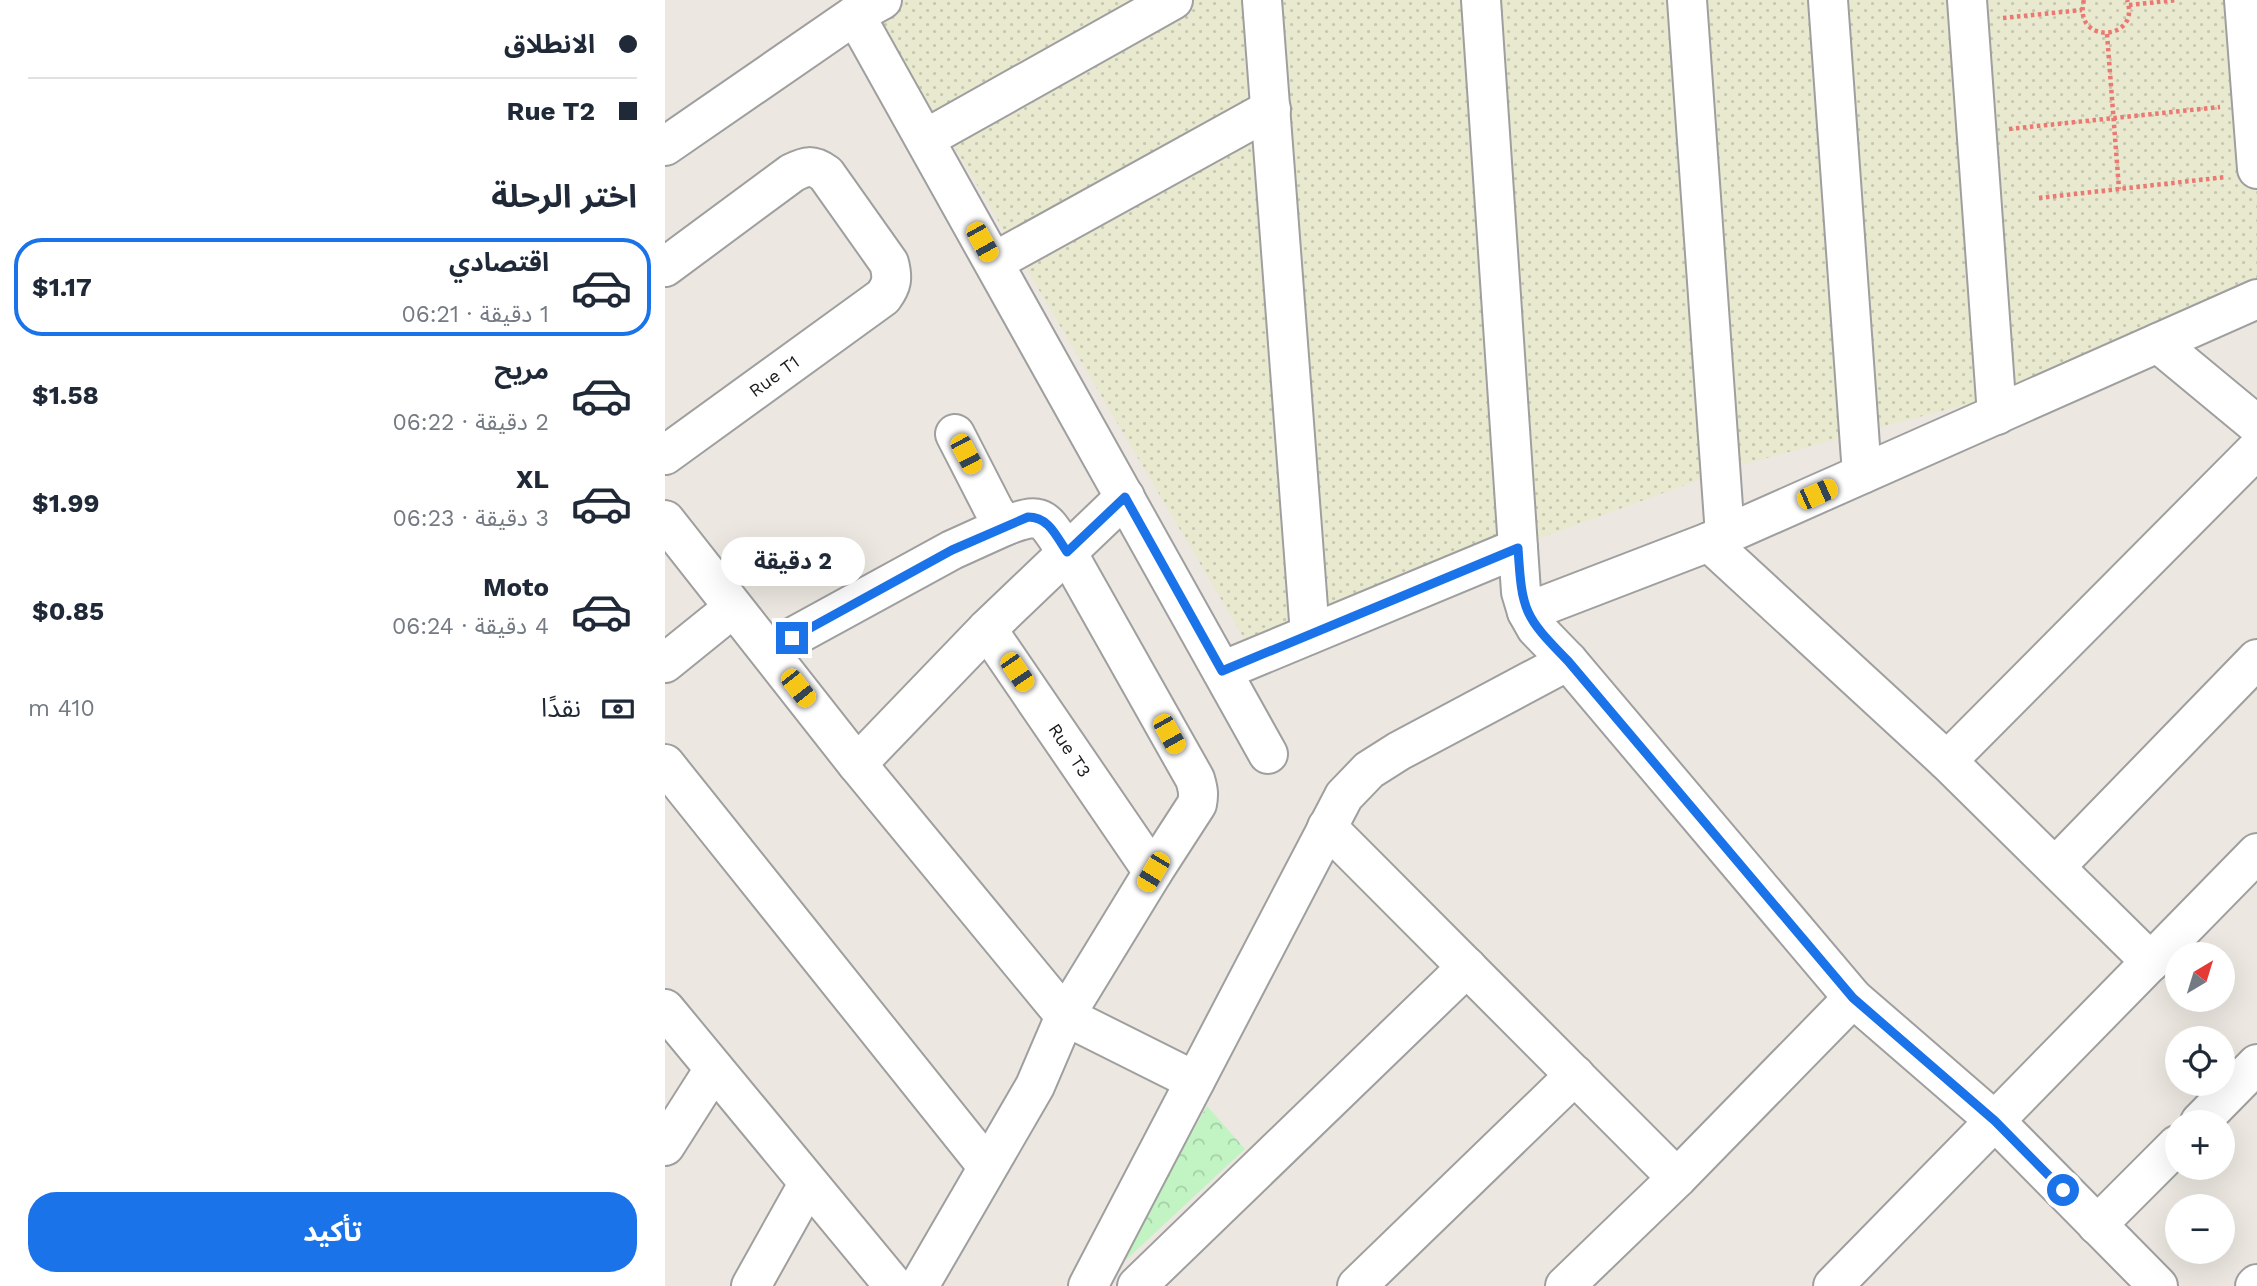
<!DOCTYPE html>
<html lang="ar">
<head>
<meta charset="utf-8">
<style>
	body { margin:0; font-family:"Work Sans","Noto Sans Arabic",sans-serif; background:#f6f6f7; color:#1f2937; direction:rtl; height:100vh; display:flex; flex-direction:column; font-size:26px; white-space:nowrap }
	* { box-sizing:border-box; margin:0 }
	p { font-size:23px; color:#747a83 }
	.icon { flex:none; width:38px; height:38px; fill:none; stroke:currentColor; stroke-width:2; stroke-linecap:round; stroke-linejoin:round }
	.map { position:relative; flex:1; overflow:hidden; direction:ltr }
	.side { display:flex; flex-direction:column; background:#fff; width:665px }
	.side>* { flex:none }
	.hud { display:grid; align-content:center; height:154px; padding:0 28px; background:#fff }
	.needle { width:46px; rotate:38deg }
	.fabs { position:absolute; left:1500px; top:942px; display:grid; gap:14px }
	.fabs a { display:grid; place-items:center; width:70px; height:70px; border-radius:50%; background:#fff; box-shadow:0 7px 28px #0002; font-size:35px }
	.end { position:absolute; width:32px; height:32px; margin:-16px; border:9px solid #1a73e8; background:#fff; box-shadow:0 0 0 4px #fff }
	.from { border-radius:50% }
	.bubble { position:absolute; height:49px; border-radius:24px; background:#fff; box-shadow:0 7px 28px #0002; font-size:23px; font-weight:700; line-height:49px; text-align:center; direction:rtl }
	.car { position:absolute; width:21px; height:42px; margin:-21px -10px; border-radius:9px; box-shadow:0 0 5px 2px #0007; background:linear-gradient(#f5c518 24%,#345 0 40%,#f5c518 0 76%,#345 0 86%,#f5c518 0) }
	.hud b { display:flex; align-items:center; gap:24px; height:66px; font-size:26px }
	.hud b+b { border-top:2px solid #e0e1e3 }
	.hud i { width:18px; height:18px; background:#1f2937 }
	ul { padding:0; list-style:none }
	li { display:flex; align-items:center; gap:21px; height:98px; margin:0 14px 10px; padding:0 14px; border:4px solid transparent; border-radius:28px }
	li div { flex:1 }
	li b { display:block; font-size:26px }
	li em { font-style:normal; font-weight:700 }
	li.on { border-color:#1a73e8 }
	li>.icon { width:63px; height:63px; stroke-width:1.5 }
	h2 { padding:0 28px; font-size:32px; line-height:84px }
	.pay { display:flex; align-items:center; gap:18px; height:77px; padding:0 28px; font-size:26px }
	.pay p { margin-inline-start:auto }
	.button { display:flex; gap:14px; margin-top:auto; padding:14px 28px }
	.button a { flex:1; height:80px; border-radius:28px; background:#1a73e8; color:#fff; font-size:28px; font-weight:700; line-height:80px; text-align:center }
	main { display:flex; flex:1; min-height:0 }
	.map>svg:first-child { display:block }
</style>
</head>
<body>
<main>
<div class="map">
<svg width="1592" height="1286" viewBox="0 0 1592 1286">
	<defs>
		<pattern id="farmland-dots" width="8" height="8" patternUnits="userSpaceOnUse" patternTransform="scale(1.75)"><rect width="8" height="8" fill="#e8e9ce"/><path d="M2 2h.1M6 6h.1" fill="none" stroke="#c6c7b0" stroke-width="1.8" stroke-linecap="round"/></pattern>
		<pattern id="park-crowns" width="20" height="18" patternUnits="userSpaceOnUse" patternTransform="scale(1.75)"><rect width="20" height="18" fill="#c1f3c3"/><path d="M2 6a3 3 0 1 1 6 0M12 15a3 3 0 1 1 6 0" fill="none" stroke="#a5d0a7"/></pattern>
	</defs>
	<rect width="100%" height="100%" fill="#ece8e1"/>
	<polygon fill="url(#farmland-dots)" points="203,0 1592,0 1592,313 1517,346 1069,467 583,645"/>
	<polygon fill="url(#park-crowns)" points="542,1106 580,1149 448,1272"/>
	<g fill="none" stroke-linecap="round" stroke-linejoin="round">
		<defs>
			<g id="minor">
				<polyline points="597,0 645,634"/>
				<polyline points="816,0 856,592 862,612 871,628 903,661 1188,998 1330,1121 1493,1286"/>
				<polyline points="1022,0 1060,535"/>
				<polyline points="1163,0 1197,474"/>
				<polyline points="1302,0 1332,415"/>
				<polyline points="1579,0 1592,169"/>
				<polyline points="190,15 603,754"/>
				<polyline points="260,139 508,0"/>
				<polyline points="0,146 190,15 217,0"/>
				<polyline points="329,262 606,109"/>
				<path d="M0,267L127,173C141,166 147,164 161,174L224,263C228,278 227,285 218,297L0,455"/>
				<polyline points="1493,343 1592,425"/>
				<polyline points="0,520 192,764 400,1016 530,1081"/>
				<polyline points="1044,542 1282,761 1486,962"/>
				<polyline points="862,612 1044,542 1592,299"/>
				<polyline points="322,629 488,872"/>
				<polyline points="104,650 287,550 340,526 329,510 290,434"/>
				<polyline points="0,663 68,608"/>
				<polyline points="557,671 853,548"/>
				<polyline points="1282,761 1592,449"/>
				<polyline points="0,764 322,1166"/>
				<polyline points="192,764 322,629 460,497"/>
				<polyline points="662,827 1012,1178"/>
				<polyline points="1390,867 1592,659"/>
				<polyline points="0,1009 229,1286"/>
				<polyline points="1535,1122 1592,1064"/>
				<polyline points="0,1146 49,1069"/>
				<polyline points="1432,1225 1512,1145"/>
				<polyline points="86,1286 143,1184"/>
				<path d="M254,1286L370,1086L400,1016L488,872L532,804C534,794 533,789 530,779L402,552C378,519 381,510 340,526"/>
				<polyline points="423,1286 679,796 704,770 734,751 903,661"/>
				<polyline points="472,1286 802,967"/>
				<polyline points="692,1286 910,1075"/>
				<polyline points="900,1286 1012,1178 1188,998"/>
				<polyline points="1168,1286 1592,853"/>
				<polyline points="1590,1286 1592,1284"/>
			</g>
		</defs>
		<use href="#minor" stroke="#9f9f9f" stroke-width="42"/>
		<g stroke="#eb7973" stroke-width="4.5" stroke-dasharray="3.5 3.5" stroke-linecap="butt">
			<path d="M1419,0C1407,46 1477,41 1462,0"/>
			<polyline points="1464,5 1512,0"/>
			<polyline points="1338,18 1417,10"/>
			<polyline points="1442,34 1454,189"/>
			<polyline points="1344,129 1555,107"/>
			<polyline points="1374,198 1561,177"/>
		</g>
		<use href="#minor" stroke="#fff" stroke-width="38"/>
	</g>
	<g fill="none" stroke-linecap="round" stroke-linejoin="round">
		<path stroke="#1a73e8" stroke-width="9" d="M127,638L287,550L363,517C384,517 391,536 402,552L460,497L557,671L853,548C857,612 859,616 903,661L1188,998L1330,1121L1398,1190"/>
	</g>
	<g text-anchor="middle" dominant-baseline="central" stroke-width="6" stroke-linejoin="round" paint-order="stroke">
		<g font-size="18" fill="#1b1b1b" stroke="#fff">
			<text transform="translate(109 376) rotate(-36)">Rue T1</text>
			<text transform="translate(405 750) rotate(56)">Rue T3</text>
		</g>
	</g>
</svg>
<div class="fabs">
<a><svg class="needle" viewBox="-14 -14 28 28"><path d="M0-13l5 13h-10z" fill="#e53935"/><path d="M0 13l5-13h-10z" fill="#747a83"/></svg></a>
<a><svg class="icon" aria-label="locate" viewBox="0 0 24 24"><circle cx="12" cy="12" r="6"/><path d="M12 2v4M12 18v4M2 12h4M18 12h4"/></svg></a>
<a>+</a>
<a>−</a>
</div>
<i class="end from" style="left:1398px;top:1190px"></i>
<i class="end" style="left:127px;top:638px"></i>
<div class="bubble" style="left:56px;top:537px;width:144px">2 دقيقة</div>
<i class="car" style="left:317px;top:242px;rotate:151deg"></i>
<i class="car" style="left:301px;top:454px;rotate:152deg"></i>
<i class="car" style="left:1152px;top:494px;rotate:66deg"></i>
<i class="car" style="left:352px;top:672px;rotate:146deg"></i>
<i class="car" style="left:133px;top:688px;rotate:142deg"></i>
<i class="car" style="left:504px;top:734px;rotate:151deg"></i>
<i class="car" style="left:488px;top:872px;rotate:211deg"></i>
</div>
<section class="side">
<div class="hud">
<b><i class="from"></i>الانطلاق</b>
<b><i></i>Rue T2</b>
</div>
<h2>اختر الرحلة</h2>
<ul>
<li class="on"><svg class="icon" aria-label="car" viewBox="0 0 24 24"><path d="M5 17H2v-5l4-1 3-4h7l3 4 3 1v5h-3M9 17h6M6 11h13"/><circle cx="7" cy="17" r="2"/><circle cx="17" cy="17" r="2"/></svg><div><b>اقتصادي</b><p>1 دقيقة · 06:21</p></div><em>$1.17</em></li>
<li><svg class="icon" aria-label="car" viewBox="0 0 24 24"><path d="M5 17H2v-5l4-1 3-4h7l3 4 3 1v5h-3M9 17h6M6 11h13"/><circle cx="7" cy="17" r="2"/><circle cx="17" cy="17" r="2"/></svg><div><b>مريح</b><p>2 دقيقة · 06:22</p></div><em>$1.58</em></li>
<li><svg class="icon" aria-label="car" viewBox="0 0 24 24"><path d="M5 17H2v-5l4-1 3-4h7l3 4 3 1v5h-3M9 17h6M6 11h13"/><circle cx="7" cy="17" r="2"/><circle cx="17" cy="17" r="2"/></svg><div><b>XL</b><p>3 دقيقة · 06:23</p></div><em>$1.99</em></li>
<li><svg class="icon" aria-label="car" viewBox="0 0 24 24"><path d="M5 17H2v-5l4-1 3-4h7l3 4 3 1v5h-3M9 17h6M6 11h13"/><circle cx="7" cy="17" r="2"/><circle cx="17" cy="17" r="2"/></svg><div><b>Moto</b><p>4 دقيقة · 06:24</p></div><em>$0.85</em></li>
</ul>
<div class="pay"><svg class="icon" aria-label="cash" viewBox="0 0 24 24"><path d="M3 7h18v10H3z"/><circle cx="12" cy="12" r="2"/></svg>نقدًا<p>410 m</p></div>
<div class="button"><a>تأكيد</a></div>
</section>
</main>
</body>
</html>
